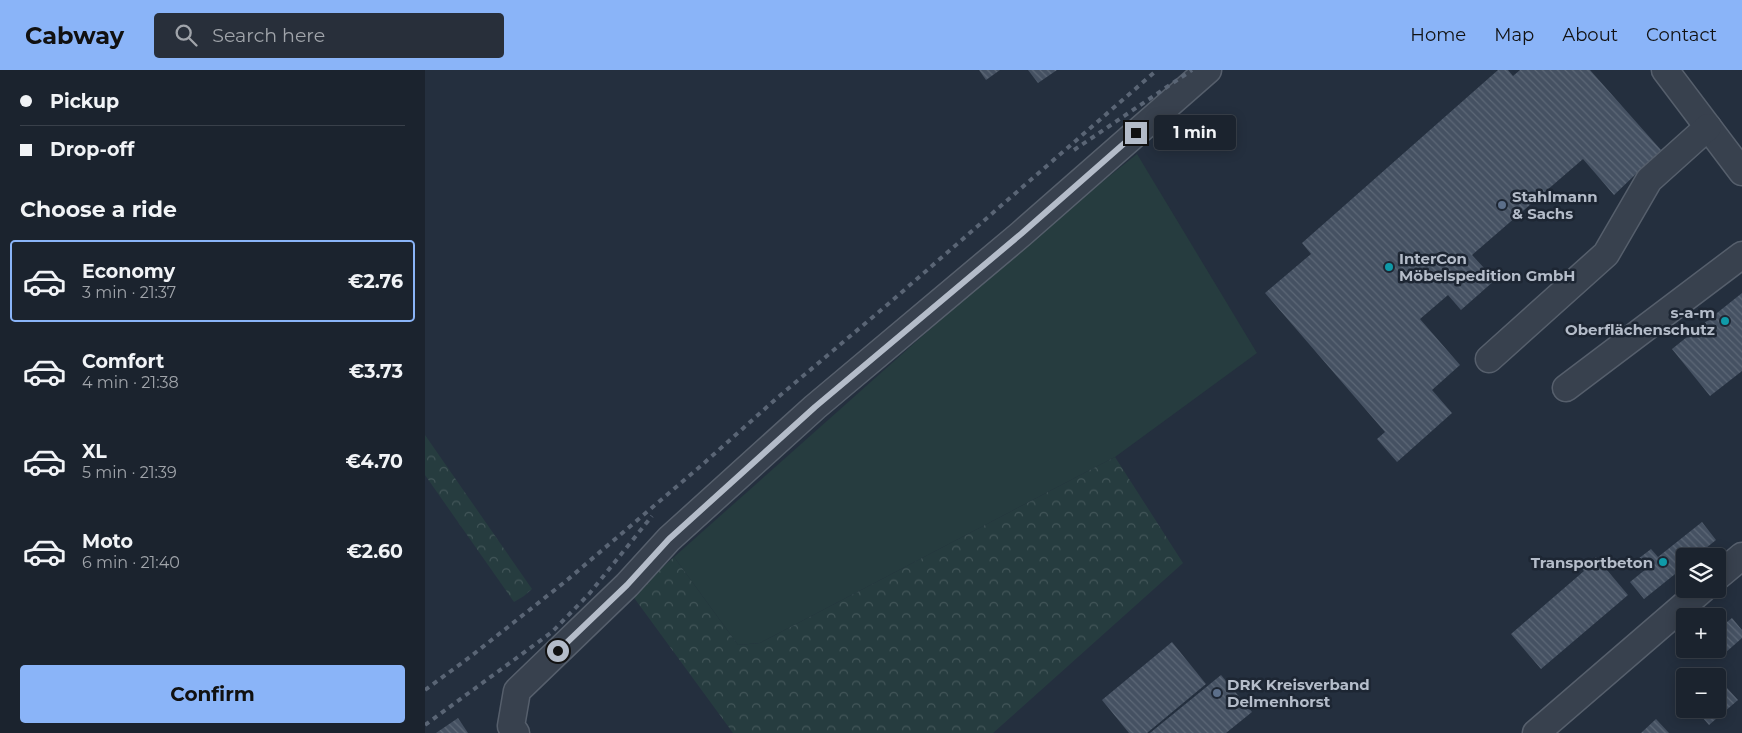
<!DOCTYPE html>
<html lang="en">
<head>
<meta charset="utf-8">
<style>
	body { margin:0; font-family:Montserrat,sans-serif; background:#282f3a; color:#f1f3f6; height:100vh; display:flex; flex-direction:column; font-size:19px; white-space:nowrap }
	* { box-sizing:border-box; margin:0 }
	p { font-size:16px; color:#a0a4aa }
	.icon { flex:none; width:28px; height:28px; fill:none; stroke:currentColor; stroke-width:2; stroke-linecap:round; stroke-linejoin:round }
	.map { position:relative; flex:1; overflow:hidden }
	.sheet { display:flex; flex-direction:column; background:#1b232e; width:425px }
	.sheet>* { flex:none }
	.guide { display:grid; align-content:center; height:110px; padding:0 20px; background:#1b232e }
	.tools { position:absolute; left:1251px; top:478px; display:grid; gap:10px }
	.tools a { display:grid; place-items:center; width:50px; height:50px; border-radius:5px; background:#1b232e; box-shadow:0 2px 12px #0003,0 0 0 1px #39404a; font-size:25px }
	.end { position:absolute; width:22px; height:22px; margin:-11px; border:6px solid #b4bcc9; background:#111; box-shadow:0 0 0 2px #111 }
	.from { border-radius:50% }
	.bubble { position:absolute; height:35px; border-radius:5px; background:#1b232e; box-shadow:0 2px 12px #0003,0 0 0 1px #39404a; font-size:16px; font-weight:700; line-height:35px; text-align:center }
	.guide b { display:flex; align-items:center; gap:18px; height:48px; font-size:19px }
	.guide b+b { border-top:1px solid #39404a }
	.guide i { width:12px; height:12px; background:#f1f3f6 }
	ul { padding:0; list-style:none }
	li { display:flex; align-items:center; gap:15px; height:82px; margin:0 10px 8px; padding:0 10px; border:2px solid transparent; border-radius:5px }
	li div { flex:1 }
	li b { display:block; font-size:19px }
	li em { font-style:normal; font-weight:700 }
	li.on { border-color:#8ab4f8 }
	li>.icon { width:45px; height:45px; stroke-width:1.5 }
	h2 { padding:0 20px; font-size:22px; line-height:60px }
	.primary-button { display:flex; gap:10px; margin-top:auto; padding:10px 20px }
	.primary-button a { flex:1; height:58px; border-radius:5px; background:#8ab4f8; color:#111; font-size:20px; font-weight:700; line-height:58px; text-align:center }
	header { display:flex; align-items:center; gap:30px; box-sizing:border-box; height:70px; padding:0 25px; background:#8ab4f8; color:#111 }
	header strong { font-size:24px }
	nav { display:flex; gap:28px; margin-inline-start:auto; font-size:18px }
	.search { width:350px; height:45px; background:#282f3a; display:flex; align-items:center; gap:12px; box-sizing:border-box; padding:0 18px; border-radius:5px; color:#a0a4aa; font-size:19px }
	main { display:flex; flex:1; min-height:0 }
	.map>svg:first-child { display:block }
</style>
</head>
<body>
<header>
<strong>Cabway</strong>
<div class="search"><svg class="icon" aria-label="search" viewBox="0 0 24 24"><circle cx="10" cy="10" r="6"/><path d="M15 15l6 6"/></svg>Search here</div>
<nav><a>Home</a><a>Map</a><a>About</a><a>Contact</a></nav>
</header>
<main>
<section class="sheet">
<div class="guide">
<b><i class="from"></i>Pickup</b>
<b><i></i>Drop-off</b>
</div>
<h2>Choose a ride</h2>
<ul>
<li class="on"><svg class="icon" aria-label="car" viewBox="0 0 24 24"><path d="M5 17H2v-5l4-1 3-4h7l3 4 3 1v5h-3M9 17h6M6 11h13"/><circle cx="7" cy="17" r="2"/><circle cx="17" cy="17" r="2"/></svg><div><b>Economy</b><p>3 min · 21:37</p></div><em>€2.76</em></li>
<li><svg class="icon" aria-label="car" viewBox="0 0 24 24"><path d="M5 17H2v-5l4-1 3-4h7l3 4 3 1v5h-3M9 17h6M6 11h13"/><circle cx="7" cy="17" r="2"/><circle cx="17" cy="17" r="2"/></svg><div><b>Comfort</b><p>4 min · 21:38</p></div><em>€3.73</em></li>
<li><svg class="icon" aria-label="car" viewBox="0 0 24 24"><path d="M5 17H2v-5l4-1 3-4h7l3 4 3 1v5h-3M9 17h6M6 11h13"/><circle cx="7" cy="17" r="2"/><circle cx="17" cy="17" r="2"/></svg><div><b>XL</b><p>5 min · 21:39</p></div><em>€4.70</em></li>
<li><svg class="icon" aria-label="car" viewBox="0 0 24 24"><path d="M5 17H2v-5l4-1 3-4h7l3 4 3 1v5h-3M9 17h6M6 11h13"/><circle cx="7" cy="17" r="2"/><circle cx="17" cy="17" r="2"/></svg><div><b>Moto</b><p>6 min · 21:40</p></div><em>€2.60</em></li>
</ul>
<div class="primary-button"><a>Confirm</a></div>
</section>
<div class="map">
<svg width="1317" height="663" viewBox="0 0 1317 663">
	<defs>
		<pattern id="forest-crowns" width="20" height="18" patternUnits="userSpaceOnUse" patternTransform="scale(1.25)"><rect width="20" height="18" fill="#263c3f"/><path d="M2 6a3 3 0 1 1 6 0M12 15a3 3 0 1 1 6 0" fill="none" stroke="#435659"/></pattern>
		<pattern id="building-back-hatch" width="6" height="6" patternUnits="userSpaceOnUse" patternTransform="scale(1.25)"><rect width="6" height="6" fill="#455162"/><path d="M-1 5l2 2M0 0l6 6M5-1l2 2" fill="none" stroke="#5d6877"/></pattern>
	</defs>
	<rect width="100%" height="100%" fill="#242f3e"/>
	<polygon fill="#263c3f" points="712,84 832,283 690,387 335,573 313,575 249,487 612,164"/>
	<g fill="url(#forest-crowns)">
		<polygon points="0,365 107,519 99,526 89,532 0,405"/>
		<polygon points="690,387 758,493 568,663 308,663 207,525 249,487 313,575 335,573"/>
	</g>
	<g fill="url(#building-back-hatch)">
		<polygon points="554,0 575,0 561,10"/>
		<polygon points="603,0 632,0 613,13"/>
		<polygon points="1073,0 1083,0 1088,6 1095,0 1165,0 1236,80 1189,125 1158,89 1047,185 1070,210 1036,240 1023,225 995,249 1035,295 1007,320 1027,343 972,392 952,369 960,362 840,223 886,184 877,173"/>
		<polygon points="1317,223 1317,301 1285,326 1247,279"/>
		<polygon points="1277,452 1291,470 1271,486 1260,486 1260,496 1219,529 1205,512 1221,499 1213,489 1226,479 1233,487"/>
		<polygon points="1171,487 1203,525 1116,599 1086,564 1159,501 1157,499"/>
		<polygon points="1307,548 1317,560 1317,568 1300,583 1292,574 1292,560"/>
		<polygon points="747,572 781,614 722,663 704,663 677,630"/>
		<polygon points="1284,597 1292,606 1273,606"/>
		<polygon points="796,605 827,642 801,663 725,663"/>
		<polygon points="1292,607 1313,630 1284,655 1270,639 1292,639"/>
		<polygon points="33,648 43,663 11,663"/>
		<polygon points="1231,649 1244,663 1216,663"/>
	</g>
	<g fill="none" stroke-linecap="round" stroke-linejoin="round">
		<defs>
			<g id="minor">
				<polyline points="1240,0 1317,102"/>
				<polyline points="1064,289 1181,184 1224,110 1283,57"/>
				<polyline points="1141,318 1317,185"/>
				<polyline points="1292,507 1317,486"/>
				<polyline points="91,663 86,656 92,621 202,515 244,469 390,337 596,164 783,0"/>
				<polyline points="1111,663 1278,519"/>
			</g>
		</defs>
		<use href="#minor" stroke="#565f6c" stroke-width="29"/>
		<use href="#minor" stroke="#38414e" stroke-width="26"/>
		<g stroke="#5a6575" stroke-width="4" stroke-dasharray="5 5" stroke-linecap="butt">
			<polyline points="649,80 767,0"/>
			<polyline points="0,620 45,587 141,511 278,394 352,328 462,235 732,0"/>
			<polyline points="0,655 127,562 164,524 227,446"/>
		</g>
	</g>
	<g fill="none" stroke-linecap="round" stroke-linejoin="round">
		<polyline stroke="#b4bcc9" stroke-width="6" points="133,581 202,515 244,469 390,337 596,164 711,63"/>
	</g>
	<g fill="#5c6f8a" stroke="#1d2633" stroke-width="2">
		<circle cx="1077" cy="135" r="5"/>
		<circle cx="792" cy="623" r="5"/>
	</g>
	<g fill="#0f9aa8" stroke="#1d2633" stroke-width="2">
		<circle cx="964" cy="197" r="5"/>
		<circle cx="1300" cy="251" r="5"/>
		<circle cx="1238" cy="492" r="5"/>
	</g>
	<g text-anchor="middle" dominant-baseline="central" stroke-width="5" stroke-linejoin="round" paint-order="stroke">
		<g font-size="15" font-weight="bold" fill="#b4bcc9" stroke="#1d2633" text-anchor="start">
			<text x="1087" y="126">Stahlmann<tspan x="1087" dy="17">&amp; Sachs</tspan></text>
			<text x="974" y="188">InterCon<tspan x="974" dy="17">Möbelspedition GmbH</tspan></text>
			<text x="1290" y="242" text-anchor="end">s-a-m<tspan x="1290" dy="17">Oberflächenschutz</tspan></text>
			<text x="1228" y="492" text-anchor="end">Transportbeton</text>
			<text x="802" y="614">DRK Kreisverband<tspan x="802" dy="17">Delmenhorst</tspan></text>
		</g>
	</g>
</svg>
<div class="tools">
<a><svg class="icon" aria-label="layers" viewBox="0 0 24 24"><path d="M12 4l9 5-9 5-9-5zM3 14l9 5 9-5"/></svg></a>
<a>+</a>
<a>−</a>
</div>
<i class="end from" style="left:133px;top:581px"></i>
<i class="end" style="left:711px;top:63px"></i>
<div class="bubble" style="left:729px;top:45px;width:82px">1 min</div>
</div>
</main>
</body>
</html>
